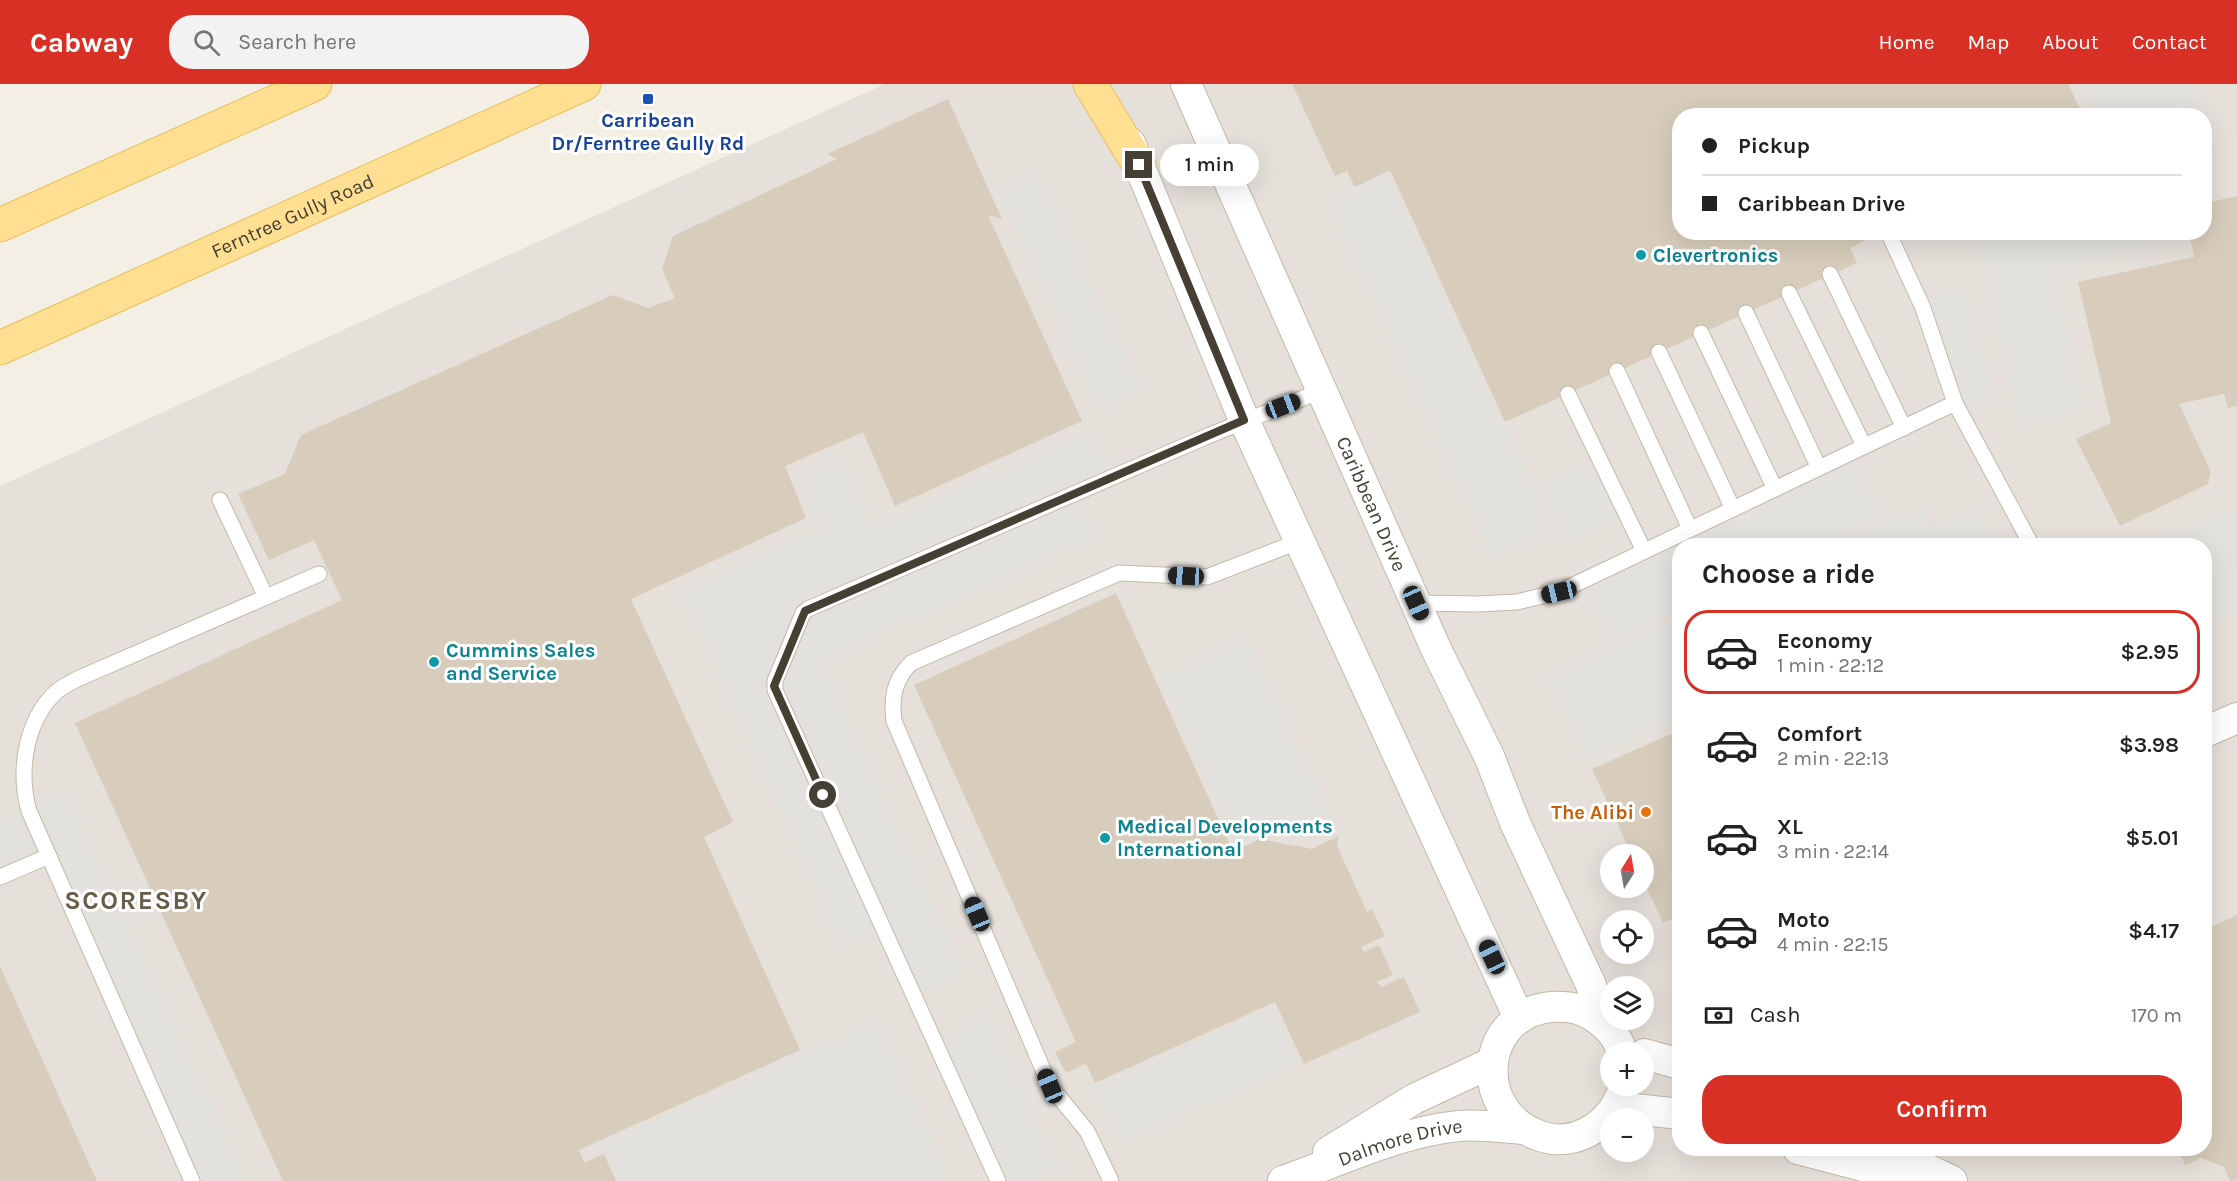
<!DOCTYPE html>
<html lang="en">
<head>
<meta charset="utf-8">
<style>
	body { margin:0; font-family:Karla,sans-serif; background:#f2f2f2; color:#222; height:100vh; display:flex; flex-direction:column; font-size:22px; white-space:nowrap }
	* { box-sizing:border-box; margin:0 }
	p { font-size:20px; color:#767676 }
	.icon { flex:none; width:33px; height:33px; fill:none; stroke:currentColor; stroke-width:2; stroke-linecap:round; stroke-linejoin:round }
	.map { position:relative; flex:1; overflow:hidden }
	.drawer { position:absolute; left:1672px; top:454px; width:540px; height:618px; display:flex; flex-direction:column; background:#fff; border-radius:24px; box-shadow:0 6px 24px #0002 }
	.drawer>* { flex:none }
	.guide { position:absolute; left:1672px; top:24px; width:540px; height:132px; border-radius:24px; box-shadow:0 6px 24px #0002; display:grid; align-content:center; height:132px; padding:0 30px; background:#fff }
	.needle { width:39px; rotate:11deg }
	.controls { position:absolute; left:1600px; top:760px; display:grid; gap:12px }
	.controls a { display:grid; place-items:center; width:54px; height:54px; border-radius:50%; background:#fff; box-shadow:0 6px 24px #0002; font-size:30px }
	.end { position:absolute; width:27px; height:27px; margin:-14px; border:8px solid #463f34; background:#fff; box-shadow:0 0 0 3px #fff }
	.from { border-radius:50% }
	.bubble { position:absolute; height:42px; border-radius:21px; background:#fff; box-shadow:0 6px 24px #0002; font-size:20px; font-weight:600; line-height:42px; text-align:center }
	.car { position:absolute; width:18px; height:36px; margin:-18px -9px; border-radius:8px; box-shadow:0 0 4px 2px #0007; background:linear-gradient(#222 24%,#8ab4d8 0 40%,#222 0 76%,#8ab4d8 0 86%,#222 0) }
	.guide b { display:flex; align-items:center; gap:21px; height:57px; font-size:22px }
	.guide b+b { border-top:2px solid #e0e0e0 }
	.guide i { width:15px; height:15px; background:#222 }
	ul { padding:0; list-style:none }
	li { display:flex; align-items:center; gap:18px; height:84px; margin:0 12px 9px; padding:0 18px; border:3px solid transparent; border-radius:24px }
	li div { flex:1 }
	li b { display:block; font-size:22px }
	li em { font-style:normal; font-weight:600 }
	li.selected { border-color:#d93025 }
	li>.icon { width:54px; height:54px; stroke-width:1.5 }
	h2 { padding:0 30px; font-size:27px; line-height:72px }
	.pay { display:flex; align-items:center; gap:15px; height:66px; padding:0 30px; font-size:22px }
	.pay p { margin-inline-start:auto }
	.primary-button { display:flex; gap:12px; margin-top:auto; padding:12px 30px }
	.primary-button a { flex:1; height:69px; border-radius:24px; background:#d93025; color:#fff; font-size:24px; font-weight:600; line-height:69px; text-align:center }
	header { display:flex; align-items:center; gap:36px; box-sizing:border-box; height:84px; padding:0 30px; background:#d93025; color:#fff }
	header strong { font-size:28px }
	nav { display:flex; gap:33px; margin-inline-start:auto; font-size:21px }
	.search { width:420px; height:54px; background:#f2f2f2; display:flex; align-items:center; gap:15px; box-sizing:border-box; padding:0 21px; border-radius:24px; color:#767676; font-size:22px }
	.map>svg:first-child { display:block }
</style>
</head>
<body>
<header>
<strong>Cabway</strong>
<div class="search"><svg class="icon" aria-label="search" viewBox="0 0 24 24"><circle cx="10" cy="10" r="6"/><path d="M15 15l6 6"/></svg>Search here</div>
<nav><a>Home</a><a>Map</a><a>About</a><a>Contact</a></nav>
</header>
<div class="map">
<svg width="2237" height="1097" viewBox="0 0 2237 1097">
	<rect width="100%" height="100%" fill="#f3efe4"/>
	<path fill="#e5e0d9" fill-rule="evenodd" d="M885,0H2237V1097H0V402ZM1680,32H2205V148H1680ZM1680,462H2205V1065H1680ZM1611,771H1644V804H1611ZM1611,837H1644V870H1611ZM1611,903H1644V936H1611ZM1611,969H1644V1002H1611ZM1611,1035H1644V1068H1611Z"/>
	<g fill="#e3e1dd">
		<polygon points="2083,0 2195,0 2206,23 2186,31 2097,31"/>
		<polygon points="1039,90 1143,310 1099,328 1001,109"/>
		<polygon points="1388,90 1553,446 1492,473 1328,118"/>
		<polygon points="1978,149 2153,149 2156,162 2054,184 2085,327 2019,341"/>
		<polygon points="1964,205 1996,315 1946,329 1915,220"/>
		<polygon points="1090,346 1115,400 1079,416 1096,454 823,577 964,889 911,912 881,846 842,863 681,508 823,443 800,390 840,372 873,443"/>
		<polygon points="1847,364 1880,431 1814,462 1680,462 1680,525 1612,557 1580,490"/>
		<polygon points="1605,371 1632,428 1567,458 1540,400"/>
		<polygon points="1921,422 1932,445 1979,423 1997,462 1833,462"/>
		<polygon points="2234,425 2237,433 2237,525 2205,539 2205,462 2147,462"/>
		<polygon points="1680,532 1680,634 1586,677 1547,593"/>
		<polygon points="1248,553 1333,739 1304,753 1266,752 1239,764 1160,593"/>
		<polygon points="67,707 247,1097 189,1097 48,776 0,797 0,738"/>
		<polygon points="1271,923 1298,980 1119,1061 1092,1003"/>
		<polygon points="987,930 1060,1085 1034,1097 992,1097 927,958"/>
		<polygon points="878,937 951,1097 620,1097 604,1060"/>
	</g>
	<g fill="#d8cdbc">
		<polygon points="1292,0 2068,0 2083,32 1680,32 1680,148 1883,148 1850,164 1857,179 1505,338 1390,86 1355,103 1347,87 1335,92"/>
		<polygon points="948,15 1002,135 988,131 1082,337 895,422 863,348 785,382 806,434 631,515 733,738 704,753 800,966 579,1066 584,1079 604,1070 616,1097 283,1097 75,639 342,516 314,456 269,476 238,410 285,390 301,351 613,211 648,224 675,214 662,185 673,152 837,75 827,70"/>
		<polygon points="2237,112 2237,322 2228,324 2224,310 2179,320 2211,388 2208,400 2120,442 2076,355 2111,339 2078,198 2194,173 2189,148 2205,148 2205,119"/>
		<polygon points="1116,509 1233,768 1260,755 1312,765 1339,752 1337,762 1367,828 1372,825 1385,852 1361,863 1364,868 1379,861 1393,891 1377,898 1381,903 1404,893 1420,928 1304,980 1275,918 1095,999 1086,980 1066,989 1055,968 1076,958 914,601"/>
		<polygon points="1680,646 1680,832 1663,839 1644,798 1644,771 1632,771 1592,685"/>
		<polygon points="2237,831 2237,1095 2230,1097 2224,1083 2201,1074 2185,1081 2178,1065 2205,1065 2205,846"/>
		<polygon points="0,882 97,1097 0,1097"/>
	</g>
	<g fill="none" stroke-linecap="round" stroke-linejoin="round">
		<defs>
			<g id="service">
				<polyline points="1888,148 1923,224 1955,319 2032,462"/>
				<polyline points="1830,190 1904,344"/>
				<polyline points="1789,209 1864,362"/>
				<polyline points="1746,229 1819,384"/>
				<polyline points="1701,249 1775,405"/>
				<polyline points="1659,268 1733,425"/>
				<polyline points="1617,287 1690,445"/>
				<polyline points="1568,310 1644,467"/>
				<polyline points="220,416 266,513"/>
				<polyline points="1416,519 1478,520 1517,518 1559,508 1955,319"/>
				<polyline points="0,793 49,772"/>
				<path d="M192,1097L29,727C18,688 25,638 55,609C61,603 69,600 75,596L319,490"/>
				<polyline points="998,1097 775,606 775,597 803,529 808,525 1210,351 1321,307"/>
				<path d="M1111,1097L1087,1047L1050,1002L894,637C891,614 894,596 911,579L1119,489L1207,493L1300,457"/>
			</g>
			<g id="minor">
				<path id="s1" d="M1186,0L1437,567L1489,672L1516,741L1591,901L1602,938"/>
				<polyline points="1130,59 1244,336 1519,934"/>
				<polyline points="2205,648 2237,634"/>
				<path d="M1622,969C1618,952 1606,940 1591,931C1579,923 1566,922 1552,923C1479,929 1471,1028 1540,1052C1577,1065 1615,1038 1624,1002"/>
				<polyline points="1644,970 1680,980"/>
				<polyline points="1616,1023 1680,1030"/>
				<polyline points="1798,1065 1920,1097"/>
				<polyline points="1885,1065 1952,1097"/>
				<polyline points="1328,1068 1414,1015 1493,978"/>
				<path id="s2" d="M1283,1097C1337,1078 1402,1047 1459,1042C1480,1040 1503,1044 1523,1045"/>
			</g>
			<g id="primary">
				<polyline points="1090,0 1139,81"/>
				<polyline points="0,141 315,0"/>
				<path id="s3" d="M0,264L584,0"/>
			</g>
		</defs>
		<use href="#service" stroke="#c2b9a9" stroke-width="17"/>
		<use href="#minor" stroke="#c2b9a9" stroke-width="32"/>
		<use href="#primary" stroke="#eabf5b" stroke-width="35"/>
		<use href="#service" stroke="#fff" stroke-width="15"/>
		<use href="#minor" stroke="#fff" stroke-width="30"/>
		<use href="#primary" stroke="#ffdf91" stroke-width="33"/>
	</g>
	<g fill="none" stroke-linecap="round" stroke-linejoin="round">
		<polyline stroke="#463f34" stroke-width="8" points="823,711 774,602 805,527 1244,336 1139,81"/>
	</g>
	<rect fill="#1a4fb4" stroke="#fff" stroke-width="2" x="642" y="9" width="12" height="12" rx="3"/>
	<g fill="#0f9aa8" stroke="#fff" stroke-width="2">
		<circle cx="1641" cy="171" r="6"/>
		<circle cx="434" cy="578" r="6"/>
		<circle cx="1105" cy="754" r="6"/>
	</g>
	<circle fill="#e8710a" stroke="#fff" stroke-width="2" cx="1646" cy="728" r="6"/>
	<g text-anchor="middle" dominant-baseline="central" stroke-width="6" stroke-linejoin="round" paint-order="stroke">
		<g font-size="20" font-weight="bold" fill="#164399" stroke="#fff">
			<text x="648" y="36">Carribean<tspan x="648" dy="23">Dr/Ferntree Gully Rd</tspan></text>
		</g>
		<g font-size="20" fill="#463f34" stroke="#fff">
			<text stroke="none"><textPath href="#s3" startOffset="321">Ferntree Gully Road</textPath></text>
			<text stroke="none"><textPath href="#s1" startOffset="459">Caribbean Drive</textPath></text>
			<text stroke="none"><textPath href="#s2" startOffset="124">Dalmore Drive</textPath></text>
		</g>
		<g font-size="20" font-weight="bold" fill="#0d838f" stroke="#fff" text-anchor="start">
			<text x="1653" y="171">Clevertronics</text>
			<text x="446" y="566">Cummins Sales<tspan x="446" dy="23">and Service</tspan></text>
			<text x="1117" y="742">Medical Developments<tspan x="1117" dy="23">International</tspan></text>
		</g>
		<g font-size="20" font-weight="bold" fill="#c56008" stroke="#fff" text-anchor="end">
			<text x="1634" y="728">The Alibi</text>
		</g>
		<g font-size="26" font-weight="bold" letter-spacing="1.5" fill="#695d4a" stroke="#fff">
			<text x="136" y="816">SCORESBY</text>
		</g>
	</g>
</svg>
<div class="controls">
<a><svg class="needle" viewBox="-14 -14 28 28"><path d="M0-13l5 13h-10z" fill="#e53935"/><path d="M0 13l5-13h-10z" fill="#767676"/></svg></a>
<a><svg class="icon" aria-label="locate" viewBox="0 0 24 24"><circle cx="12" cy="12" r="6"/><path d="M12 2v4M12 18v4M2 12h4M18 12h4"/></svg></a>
<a><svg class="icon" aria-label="layers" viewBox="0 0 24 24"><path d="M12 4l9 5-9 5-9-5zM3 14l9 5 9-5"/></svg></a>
<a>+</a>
<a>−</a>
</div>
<i class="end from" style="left:823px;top:711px"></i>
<i class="end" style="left:1139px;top:81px"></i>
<div class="bubble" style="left:1160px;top:60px;width:99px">1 min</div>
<i class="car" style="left:1283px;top:322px;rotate:69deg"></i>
<i class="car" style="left:1186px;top:492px;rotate:273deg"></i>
<i class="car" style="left:1559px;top:508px;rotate:257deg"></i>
<i class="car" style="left:1416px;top:519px;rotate:156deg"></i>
<i class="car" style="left:977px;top:830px;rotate:337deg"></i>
<i class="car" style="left:1492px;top:873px;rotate:335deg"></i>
<i class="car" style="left:1050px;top:1002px;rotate:337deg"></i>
<div class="guide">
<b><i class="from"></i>Pickup</b>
<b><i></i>Caribbean Drive</b>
</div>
<section class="drawer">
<h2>Choose a ride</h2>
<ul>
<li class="selected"><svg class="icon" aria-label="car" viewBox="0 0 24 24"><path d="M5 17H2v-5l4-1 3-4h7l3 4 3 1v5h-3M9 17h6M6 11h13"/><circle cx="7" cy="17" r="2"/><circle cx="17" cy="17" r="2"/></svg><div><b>Economy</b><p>1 min · 22:12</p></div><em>$2.95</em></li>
<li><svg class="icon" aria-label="car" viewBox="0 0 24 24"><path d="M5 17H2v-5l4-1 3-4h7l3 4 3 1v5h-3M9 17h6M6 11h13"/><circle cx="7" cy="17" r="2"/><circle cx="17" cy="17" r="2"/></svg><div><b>Comfort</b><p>2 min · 22:13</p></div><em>$3.98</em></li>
<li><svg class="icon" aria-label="car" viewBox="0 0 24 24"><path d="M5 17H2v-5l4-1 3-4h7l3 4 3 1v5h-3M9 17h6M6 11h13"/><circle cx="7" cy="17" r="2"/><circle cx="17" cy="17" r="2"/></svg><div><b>XL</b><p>3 min · 22:14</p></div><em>$5.01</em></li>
<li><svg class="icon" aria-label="car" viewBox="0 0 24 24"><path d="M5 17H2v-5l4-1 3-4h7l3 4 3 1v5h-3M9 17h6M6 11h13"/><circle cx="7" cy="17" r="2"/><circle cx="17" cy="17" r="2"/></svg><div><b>Moto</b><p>4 min · 22:15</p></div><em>$4.17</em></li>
</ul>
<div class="pay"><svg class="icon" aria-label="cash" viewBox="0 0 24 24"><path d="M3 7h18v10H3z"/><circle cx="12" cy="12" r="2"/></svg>Cash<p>170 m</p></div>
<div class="primary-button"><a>Confirm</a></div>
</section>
</div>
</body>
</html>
